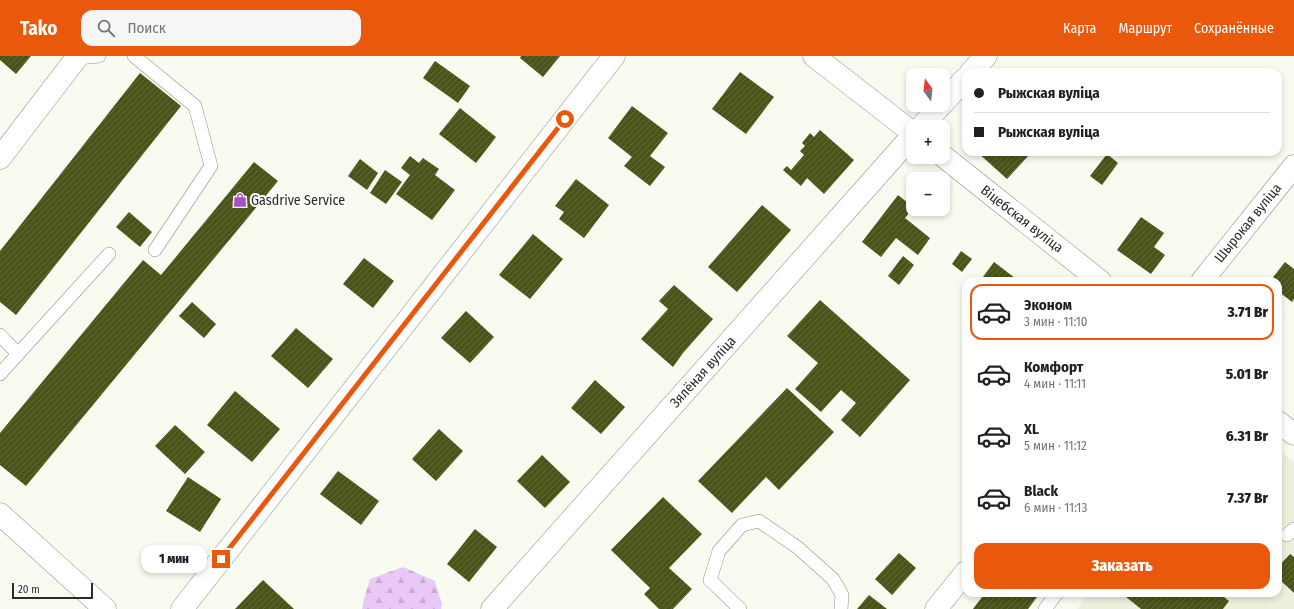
<!DOCTYPE html>
<html lang="ru">
<head>
<meta charset="utf-8">
<style>
	body { margin:0; font-family:"Fira Sans Condensed",sans-serif; background:#f6f6f6; color:#202124; height:100vh; display:flex; flex-direction:column; font-size:15px; white-space:nowrap }
	* { box-sizing:border-box; margin:0 }
	p { font-size:13px; color:#757577 }
	.icon { flex:none; width:22px; height:22px; fill:none; stroke:currentColor; stroke-width:2; stroke-linecap:round; stroke-linejoin:round }
	.map { position:relative; flex:1; overflow:hidden }
	.panel { position:absolute; left:962px; top:221px; width:320px; height:320px; display:flex; flex-direction:column; background:#fff; border-radius:12px; box-shadow:0 2px 6px #0003 }
	.panel>* { flex:none }
	.top-card { position:absolute; left:962px; top:12px; width:320px; height:88px; border-radius:12px; box-shadow:0 2px 6px #0003; display:grid; align-content:center; height:88px; padding:0 12px; background:#fff }
	.needle { width:26px; rotate:345deg }
	.tools { position:absolute; left:906px; top:12px; display:grid; gap:8px }
	.tools a { display:grid; place-items:center; width:44px; height:44px; border-radius:8px; background:#fff; box-shadow:0 2px 6px #0003; font-size:20px }
	.scale { position:absolute; left:12px; bottom:10px; width:81px; box-sizing:border-box; padding-left:4px; border:2px solid #2a2c27; border-top:0; font-size:11px; line-height:14px; white-space:nowrap; color:#2a2c27; -webkit-text-stroke:3px #fff; paint-order:stroke }
	.end { position:absolute; width:18px; height:18px; margin:-9px; border:5px solid #ea580c; background:#fff; box-shadow:0 0 0 2px #fff }
	.from { border-radius:50% }
	.bubble { position:absolute; height:28px; border-radius:12px; background:#fff; box-shadow:0 2px 6px #0003; font-size:13px; font-weight:800; line-height:28px; text-align:center }
	.top-card b { display:flex; align-items:center; gap:14px; height:38px; font-size:15px }
	.top-card b+b { border-top:1px solid #e0e0e0 }
	.top-card i { width:10px; height:10px; background:#202124 }
	ul { padding:7px 0 0; list-style:none }
	li { display:flex; align-items:center; gap:12px; height:56px; margin:0 8px 6px; padding:0 4px; border:2px solid transparent; border-radius:12px }
	li div { flex:1 }
	li b { display:block; font-size:15px }
	li em { font-style:normal; font-weight:800 }
	li.active { border-color:#ea580c }
	li>.icon { width:36px; height:36px; stroke-width:1.5 }
	.cta { display:flex; gap:8px; margin-top:auto; padding:8px 12px }
	.cta a { flex:1; height:46px; border-radius:12px; background:#ea580c; color:#fff; font-size:16px; font-weight:800; line-height:46px; text-align:center }
	header { display:flex; align-items:center; gap:24px; box-sizing:border-box; height:56px; padding:0 20px; background:#ea580c; color:#fff }
	header strong { font-size:19px }
	nav { display:flex; gap:22px; margin-inline-start:auto; font-size:14px }
	.search { width:280px; height:36px; background:#f6f6f6; display:flex; align-items:center; gap:10px; box-sizing:border-box; padding:0 14px; border-radius:12px; color:#757577; font-size:15px }
	.map>svg:first-child { display:block }
</style>
</head>
<body>
<header>
<strong>Tako</strong>
<div class="search"><svg class="icon" aria-label="search" viewBox="0 0 24 24"><circle cx="10" cy="10" r="6"/><path d="M15 15l6 6"/></svg>Поиск</div>
<nav><a>Карта</a><a>Маршрут</a><a>Сохранённые</a></nav>
</header>
<div class="map">
<svg width="1294" height="553" viewBox="0 0 1294 553">
	<defs>
		<pattern id="forest-firs" width="22" height="20" patternUnits="userSpaceOnUse"><rect width="22" height="20" fill="#e9c7f6"/><path d="M5 1l3.5 6h-7zM16 11l3.5 6h-7z" fill="#c8abd3"/></pattern>
		<pattern id="building-hatch" width="6" height="6" patternUnits="userSpaceOnUse"><rect width="6" height="6" fill="#495418"/><path d="M-1 1l2-2M0 6l6-6M5 7l2-2" fill="none" stroke="#616a39"/></pattern>
	</defs>
	<rect width="100%" height="100%" fill="#f8fbef"/>
	<polygon fill="#ecf1dd" points="1278,394 1294,406 1294,553 1077,553 1089,537 1278,537"/>
	<polygon fill="url(#forest-firs)" points="403,511 435,525 442,548 441,553 362,553 364,543 370,523"/>
	<g fill="url(#building-hatch)">
		<polygon points="0,0 31,0 16,18 0,4"/>
		<polygon points="521,0 560,0 543,21 520,2"/>
		<polygon points="435,5 470,30 458,47 423,22"/>
		<polygon points="740,16 774,41 746,78 712,53"/>
		<polygon points="140,17 181,50 16,259 0,246 0,195"/>
		<polygon points="632,50 668,77 650,100 665,111 650,130 624,110 632,101 608,82"/>
		<polygon points="460,52 496,81 476,107 439,78"/>
		<polygon points="820,74 854,104 824,138 807,122 801,130 783,114 787,110 791,114 804,99 800,95 805,90 802,87 810,77 814,81"/>
		<polygon points="977,96 1032,96 1007,123"/>
		<polygon points="1107,98 1118,107 1102,129 1090,120"/>
		<polygon points="410,100 419,107 423,102 439,113 435,119 455,134 432,164 396,138 410,119 401,112"/>
		<polygon points="360,103 378,117 367,134 348,120"/>
		<polygon points="254,106 278,125 26,430 0,409 0,377 143,204 161,219"/>
		<polygon points="385,114 402,126 386,148 370,137"/>
		<polygon points="576,123 609,149 584,182 559,163 564,156 555,150"/>
		<polygon points="898,139 913,151 913,152 905,162 930,182 918,199 896,182 881,201 862,186"/>
		<polygon points="762,149 791,174 737,236 708,211"/>
		<polygon points="129,156 152,176 140,191 116,171"/>
		<polygon points="1141,161 1164,177 1154,191 1165,199 1151,218 1117,194"/>
		<polygon points="533,178 563,203 530,243 499,219"/>
		<polygon points="961,195 972,203 962,216 952,208"/>
		<polygon points="903,200 914,209 899,229 888,220"/>
		<polygon points="364,202 394,225 373,252 343,228"/>
		<polygon points="994,206 1019,225 980,225"/>
		<polygon points="1285,206 1294,213 1294,243 1292,246 1278,235 1278,225 1270,225"/>
		<polygon points="674,229 713,263 683,297 673,311 641,283 668,253 659,245"/>
		<polygon points="820,244 910,324 860,381 841,364 856,347 841,334 821,356 795,333 818,307 787,280"/>
		<polygon points="192,246 216,268 204,282 179,260"/>
		<polygon points="466,255 494,281 470,307 441,282"/>
		<polygon points="296,272 333,303 308,332 271,300"/>
		<polygon points="595,324 625,351 601,378 571,352"/>
		<polygon points="787,332 834,376 779,434 766,421 732,457 698,425"/>
		<polygon points="235,335 280,373 252,406 207,369"/>
		<polygon points="175,369 205,396 185,418 155,390"/>
		<polygon points="439,373 463,395 436,425 412,403"/>
		<polygon points="542,399 570,426 545,452 517,425"/>
		<polygon points="338,415 379,445 361,469 320,438"/>
		<polygon points="188,421 221,443 200,476 166,455"/>
		<polygon points="663,441 702,478 669,512 692,533 673,553 659,553 644,538 650,532 611,494"/>
		<polygon points="475,473 497,491 469,526 447,508"/>
		<polygon points="899,497 916,512 892,539 875,523"/>
		<polygon points="1290,498 1294,501 1294,537 1278,522 1278,511"/>
		<polygon points="263,524 294,553 235,553"/>
		<polygon points="985,537 1040,537 1028,553 973,553"/>
		<polygon points="1121,537 1219,537 1229,545 1223,553 1141,553"/>
		<polygon points="869,539 887,553 857,553"/>
	</g>
	<g fill="none" stroke-linecap="round" stroke-linejoin="round">
		<defs>
			<g id="lane">
				<polyline points="134,0 195,50 211,110 155,194"/>
				<polyline points="77,2 99,0"/>
				<polyline points="0,279 18,298 109,198"/>
				<polyline points="0,318 18,298"/>
				<polyline points="1287,479 1294,473"/>
				<polyline points="740,553 710,524 719,495 742,469 759,465 797,491 833,523 842,539 841,553"/>
				<polyline points="1045,553 1057,537"/>
			</g>
			<g id="street">
				<polyline points="814,0 913,77"/>
				<polyline points="971,16 986,0"/>
				<polyline points="943,47 966,22"/>
				<polyline points="921,71 941,49"/>
				<polyline points="943,100 1100,225"/>
				<polyline points="0,102 78,0"/>
				<polyline points="1202,225 1294,110"/>
				<polyline points="1278,366 1294,378"/>
				<polyline points="0,458 105,553"/>
				<polyline points="182,553 614,0"/>
				<polyline points="492,553 913,79"/>
				<polyline points="936,553 966,516"/>
			</g>
		</defs>
		<use href="#lane" stroke="#8d9085" stroke-width="14"/>
		<use href="#street" stroke="#8d9085" stroke-width="23"/>
		<use href="#lane" stroke="#fff" stroke-width="13"/>
		<use href="#street" stroke="#fff" stroke-width="22"/>
	</g>
	<g fill="none" stroke-linecap="round" stroke-linejoin="round">
		<polyline stroke="#ea580c" stroke-width="5" points="221,503 565,63"/>
	</g>
	<defs>
		<symbol id="shop-bare" viewBox="-9 -9 18 18"><path d="M-5-2.5h2.3a2.7 3.5 0 0 1 5.4 0H5L5.5 6h-11ZM-1.5-2.5h3a1.5 2.3 0 0 0-3 0Z" fill="#a652c2" stroke="#fff" stroke-width="2.5" paint-order="stroke"/></symbol>
	</defs>
	<g fill-rule="evenodd">
		<use href="#shop-bare" x="230" y="134" width="20" height="20"/>
	</g>
	<g text-anchor="middle" dominant-baseline="central" stroke-width="4" stroke-linejoin="round" paint-order="stroke">
		<g font-size="14" fill="#2a2c27" stroke="#fff" text-anchor="start">
			<text x="251" y="144">Gasdrive Service</text>
		</g>
		<g font-size="14" fill="#2a2c27" stroke="#fff">
			<text transform="translate(1022 163) rotate(38)">Віцебская вуліца</text>
			<text transform="translate(1248 167) rotate(-51)">Шырокая вуліца</text>
			<text transform="translate(703 316) rotate(-48)">Зялёная вуліца</text>
		</g>
	</g>
</svg>
<div class="tools">
<a><svg class="needle" viewBox="-14 -14 28 28"><path d="M0-13l5 13h-10z" fill="#e53935"/><path d="M0 13l5-13h-10z" fill="#757577"/></svg></a>
<a>+</a>
<a>−</a>
</div>
<div class="scale">20 m</div>
<i class="end from" style="left:565px;top:63px"></i>
<i class="end" style="left:221px;top:503px"></i>
<div class="bubble" style="left:141px;top:489px;width:66px">1 мин</div>
<div class="top-card">
<b><i class="from"></i>Рыжская вуліца</b>
<b><i></i>Рыжская вуліца</b>
</div>
<section class="panel">
<ul>
<li class="active"><svg class="icon" aria-label="car" viewBox="0 0 24 24"><path d="M5 17H2v-5l4-1 3-4h7l3 4 3 1v5h-3M9 17h6M6 11h13"/><circle cx="7" cy="17" r="2"/><circle cx="17" cy="17" r="2"/></svg><div><b>Эконом</b><p>3 мин · 11:10</p></div><em>3.71 Br</em></li>
<li><svg class="icon" aria-label="car" viewBox="0 0 24 24"><path d="M5 17H2v-5l4-1 3-4h7l3 4 3 1v5h-3M9 17h6M6 11h13"/><circle cx="7" cy="17" r="2"/><circle cx="17" cy="17" r="2"/></svg><div><b>Комфорт</b><p>4 мин · 11:11</p></div><em>5.01 Br</em></li>
<li><svg class="icon" aria-label="car" viewBox="0 0 24 24"><path d="M5 17H2v-5l4-1 3-4h7l3 4 3 1v5h-3M9 17h6M6 11h13"/><circle cx="7" cy="17" r="2"/><circle cx="17" cy="17" r="2"/></svg><div><b>XL</b><p>5 мин · 11:12</p></div><em>6.31 Br</em></li>
<li><svg class="icon" aria-label="car" viewBox="0 0 24 24"><path d="M5 17H2v-5l4-1 3-4h7l3 4 3 1v5h-3M9 17h6M6 11h13"/><circle cx="7" cy="17" r="2"/><circle cx="17" cy="17" r="2"/></svg><div><b>Black</b><p>6 мин · 11:13</p></div><em>7.37 Br</em></li>
</ul>
<div class="cta"><a>Заказать</a></div>
</section>
</div>
</body>
</html>
